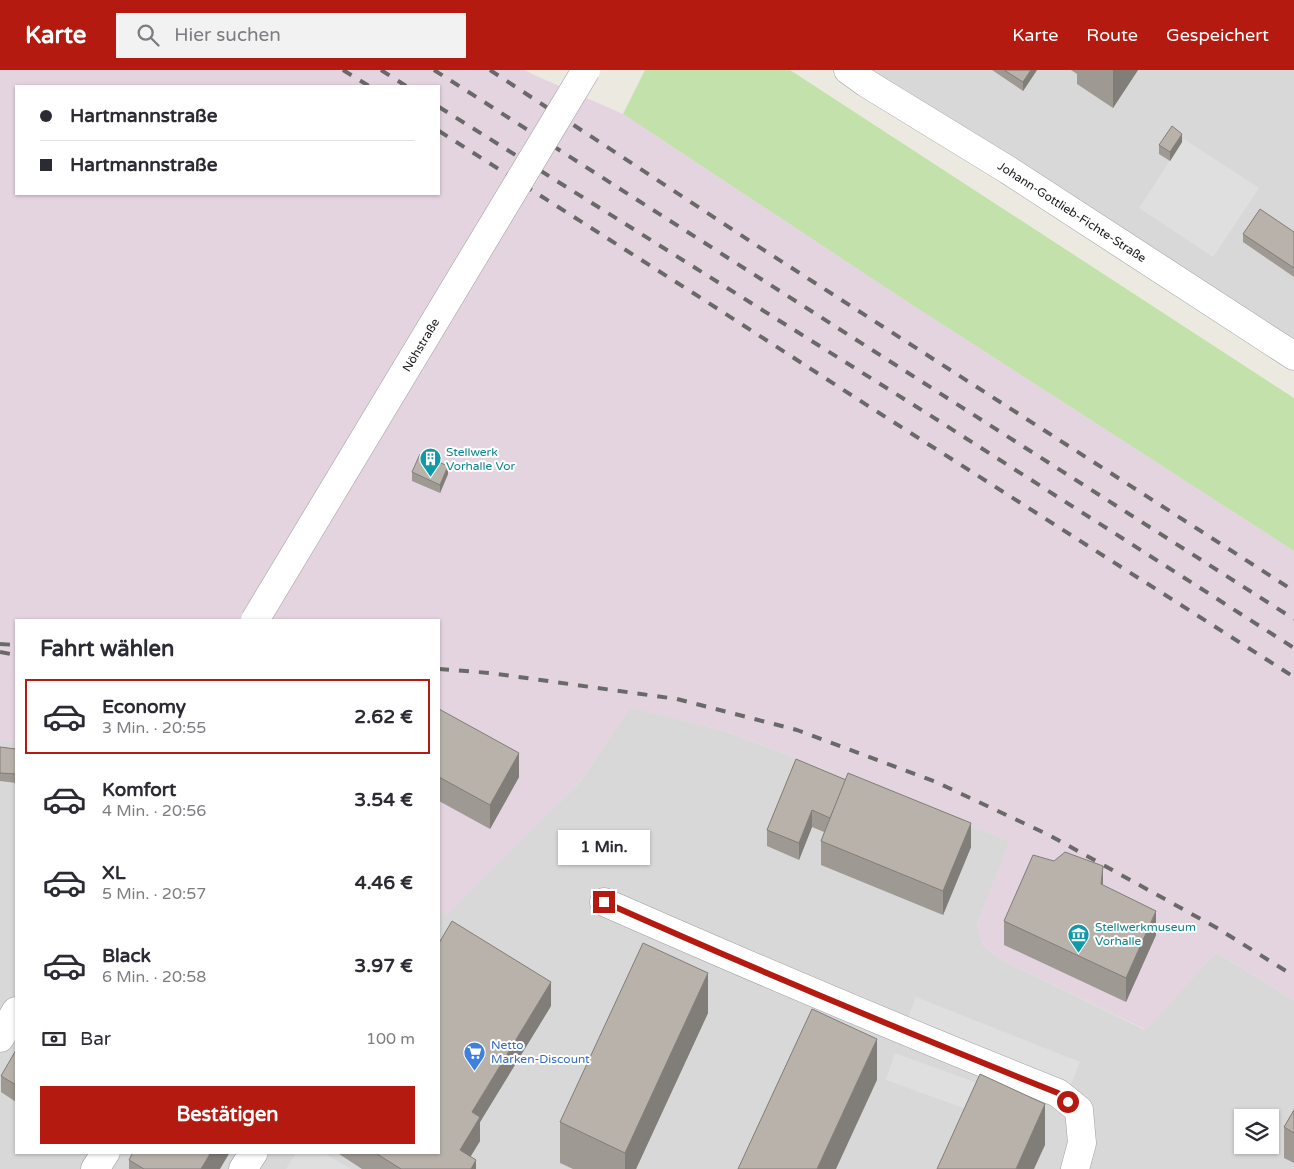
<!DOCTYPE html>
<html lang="de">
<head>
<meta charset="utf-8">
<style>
	body { margin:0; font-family:"Varela Round",sans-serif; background:#f2f2f3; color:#2b2b33; height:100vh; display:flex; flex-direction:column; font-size:19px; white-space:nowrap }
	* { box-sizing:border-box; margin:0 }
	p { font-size:16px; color:#7c7c81 }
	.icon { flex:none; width:28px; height:28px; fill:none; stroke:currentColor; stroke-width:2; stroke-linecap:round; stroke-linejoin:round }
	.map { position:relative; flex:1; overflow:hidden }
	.panel { position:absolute; left:15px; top:549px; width:425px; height:535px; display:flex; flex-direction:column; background:#fff; border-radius:0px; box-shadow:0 1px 4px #0004 }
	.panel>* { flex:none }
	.guide { position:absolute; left:15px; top:15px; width:425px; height:110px; border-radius:0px; box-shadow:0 1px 4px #0004; display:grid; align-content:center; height:110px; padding:0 25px; background:#fff }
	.controls { position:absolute; left:1234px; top:1039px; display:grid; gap:10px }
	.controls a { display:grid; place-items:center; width:45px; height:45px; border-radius:0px; background:#fff; box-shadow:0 1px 4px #0004; font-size:25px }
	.end { position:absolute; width:22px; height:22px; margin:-11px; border:6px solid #b51a11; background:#fff; box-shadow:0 0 0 2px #fff }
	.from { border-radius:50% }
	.bubble { position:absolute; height:35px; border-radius:0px; background:#fff; box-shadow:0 1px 4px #0004; font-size:16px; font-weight:800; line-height:35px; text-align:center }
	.guide b { display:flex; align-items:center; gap:18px; height:48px; font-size:19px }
	.guide b+b { border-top:1px solid #e1e1e2 }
	.guide i { width:12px; height:12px; background:#2b2b33 }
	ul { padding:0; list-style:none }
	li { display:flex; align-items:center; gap:15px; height:75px; margin:0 10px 8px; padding:0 15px; border:2px solid transparent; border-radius:0px }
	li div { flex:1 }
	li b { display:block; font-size:19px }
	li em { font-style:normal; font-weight:800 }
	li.on { border-color:#b51a11 }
	li>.icon { width:45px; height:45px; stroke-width:1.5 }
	h2 { padding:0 25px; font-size:22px; line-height:60px }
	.pay { display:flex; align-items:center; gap:12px; height:55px; padding:0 25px; font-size:19px }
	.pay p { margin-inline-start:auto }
	.primary-button { display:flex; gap:10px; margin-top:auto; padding:10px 25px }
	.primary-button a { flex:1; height:58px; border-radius:0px; background:#b51a11; color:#fff; font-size:20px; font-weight:800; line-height:58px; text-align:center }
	header { display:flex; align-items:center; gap:30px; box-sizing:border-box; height:70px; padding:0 25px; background:#b51a11; color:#fff }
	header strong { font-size:24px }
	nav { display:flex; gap:28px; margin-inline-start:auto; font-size:18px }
	.search { width:350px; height:45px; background:#f2f2f3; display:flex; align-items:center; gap:12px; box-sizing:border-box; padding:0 18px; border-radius:0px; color:#7c7c81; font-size:19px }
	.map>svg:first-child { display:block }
</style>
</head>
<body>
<header>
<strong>Karte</strong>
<div class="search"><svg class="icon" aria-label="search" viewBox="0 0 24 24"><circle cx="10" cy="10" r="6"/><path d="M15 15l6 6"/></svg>Hier suchen</div>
<nav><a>Karte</a><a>Route</a><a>Gespeichert</a></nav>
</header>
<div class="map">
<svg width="1294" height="1099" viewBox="0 0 1294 1099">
	<rect width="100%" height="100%" fill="#ece9e1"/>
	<g fill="#d9d8d8" fill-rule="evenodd">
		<polygon points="848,0 1294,0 1294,286"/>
		<path d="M631,637L725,661L1010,771L977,855L983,875L1000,889L1145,960L1216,882L1294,930V1099H0V665L16,668V1082H439V840L447,844L578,714ZM1242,1048H1270V1075H1242Z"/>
	</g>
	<path fill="#e4d4e0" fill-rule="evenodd" d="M0,0H525L532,4L623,44L903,229L1294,481V930L1216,882L1146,960L1000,889L983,875L977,855L1009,771L725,661L631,638L578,714L447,845L439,840V550H16V673L0,671ZM16,16H439V124H16Z"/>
	<polygon fill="#c3e2ab" points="645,0 790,0 1294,328 1294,481 903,229 623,44"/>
	<g fill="#dfdfdf">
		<polygon points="1184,69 1259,118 1213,187 1139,138"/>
		<polygon points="916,927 1080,992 1071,1014 907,950"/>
		<polygon points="895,983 991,1018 980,1044 886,1010"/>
		<polygon points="296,1083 324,1083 351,1099 286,1099"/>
	</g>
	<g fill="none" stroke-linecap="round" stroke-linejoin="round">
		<defs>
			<g id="minor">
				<polyline points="848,0 866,13 1008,100 1294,286"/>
				<path d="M604,832C754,898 905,962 1058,1023L1079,1040L1082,1073L1075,1099"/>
				<polyline points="0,968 16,941"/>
				<polyline points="95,1099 106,1082"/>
				<polyline points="243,1099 254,1082"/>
			</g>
		</defs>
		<use href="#minor" stroke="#9f9f9f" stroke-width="29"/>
		<use href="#minor" stroke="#fff" stroke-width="28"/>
		<g stroke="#696969" stroke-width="4" stroke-dasharray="10 10" stroke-linecap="butt">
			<polyline points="343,0 369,16"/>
			<polyline points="381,0 406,16"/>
			<polyline points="434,0 1024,377 1294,549"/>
			<polyline points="490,0 756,175 1294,521"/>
			<polyline points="439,37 928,344 1294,578"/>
			<polyline points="439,61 687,219 873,339 1294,607"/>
			<polyline points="0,574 16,575"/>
			<polyline points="0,582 16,585"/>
			<polyline points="439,599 490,603 677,629 797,660 936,712 1049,765 1217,858 1294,906"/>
		</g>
		<defs>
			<polyline id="minor-bridge" points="255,550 586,0"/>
		</defs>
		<use href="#minor-bridge" stroke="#9f9f9f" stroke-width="29" stroke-linecap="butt"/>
		<use href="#minor-bridge" stroke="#fff" stroke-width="28"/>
	</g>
	<g fill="#9e9993">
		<polygon points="992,0 1037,0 1023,21"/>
		<polygon points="1071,0 1138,0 1113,38 1077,14 1077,4"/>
		<polygon points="1182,72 1170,91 1159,84 1159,75"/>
		<polygon points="1294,162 1294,207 1243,172 1243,164"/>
		<polygon points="412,402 448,404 440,423 412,411"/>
		<polygon points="439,639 519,707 490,759 439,731"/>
		<polygon points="0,677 16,679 16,713 0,711"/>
		<polygon points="796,689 971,777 943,845 821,795 821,771 824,762 812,757 799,790 767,776 767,760"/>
		<polygon points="1103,815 1156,865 1126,932 1004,875 1004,851"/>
		<polygon points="551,936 480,1052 480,1071 470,1087 476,1099 362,1099 336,1082 439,1082"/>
		<polygon points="708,943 636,1099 573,1099 560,1093 560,1052"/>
		<polygon points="16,980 16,1032 1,1022 1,1006"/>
		<polygon points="1294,1040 1294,1093 1284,1088 1284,1057"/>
		<polygon points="129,1090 220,1099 129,1099"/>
	</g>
	<g fill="#817d78">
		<polygon points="1031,0 1037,0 1023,21 1023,12"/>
		<polygon points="1113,0 1138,0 1113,38"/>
		<polygon points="1182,64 1182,72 1170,91 1170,82"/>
		<polygon points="448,396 448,404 440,423 440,415"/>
		<polygon points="519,683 519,707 490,759 490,735"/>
		<polygon points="812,740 812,757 799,790 799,773"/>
		<polygon points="971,753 971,777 943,845 943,821"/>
		<polygon points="1103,796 1103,820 1101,814"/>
		<polygon points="1156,841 1156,865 1126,932 1126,908"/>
		<polygon points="708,903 708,943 636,1099 625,1099 625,1083"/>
		<polygon points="551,912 551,936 480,1052 480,1071 463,1099 460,1080 472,1042"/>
		<polygon points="877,969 877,1010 836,1099 817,1099"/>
		<polygon points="1045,1034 1045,1075 1034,1099 1016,1099"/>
		<polygon points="211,1082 230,1082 220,1099 201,1099"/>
		<polygon points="476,1090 476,1099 471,1099"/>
	</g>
	<g fill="#b8b2ab" stroke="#817d78">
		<polygon points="1004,0 1031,0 1023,12"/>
		<polygon points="1172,56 1182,64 1170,82 1159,75"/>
		<polygon points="1260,139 1294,162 1294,198 1243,164"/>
		<polygon points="420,384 448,396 440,415 412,402"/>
		<polygon points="439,639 519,683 490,735 439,707"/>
		<polygon points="0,677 16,679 16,704 0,703"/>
		<polygon points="796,689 846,710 830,748 812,740 799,773 767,760"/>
		<polygon points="848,703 971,753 943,821 821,771"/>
		<polygon points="1065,782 1103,796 1101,814 1156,841 1126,908 1004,851 1033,785 1054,791"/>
		<polygon points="452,851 551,912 472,1042 480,1047 460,1080 476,1090 471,1099 401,1099 374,1082 439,1082 439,873"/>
		<polygon points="643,873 708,903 625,1083 560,1052"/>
		<polygon points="812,939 877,969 817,1099 738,1099"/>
		<polygon points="16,980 16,1015 1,1006"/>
		<polygon points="980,1004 1045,1034 1016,1099 937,1099"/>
		<polygon points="1294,1040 1294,1063 1284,1057"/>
		<polygon points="133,1082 211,1082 201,1099 144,1099 129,1090"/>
	</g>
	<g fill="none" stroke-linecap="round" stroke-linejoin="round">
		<path stroke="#b51a11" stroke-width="6" d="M604,832C754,899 905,962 1058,1023L1068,1032"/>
	</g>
	<defs>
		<symbol id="building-pin" viewBox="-11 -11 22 30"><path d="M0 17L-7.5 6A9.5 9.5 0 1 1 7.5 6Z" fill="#0f9aa8" stroke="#fff"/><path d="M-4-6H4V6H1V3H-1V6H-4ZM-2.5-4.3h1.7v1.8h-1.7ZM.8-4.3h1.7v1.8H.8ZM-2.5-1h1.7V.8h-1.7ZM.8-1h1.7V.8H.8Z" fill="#fff"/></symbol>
		<symbol id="museum-pin" viewBox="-11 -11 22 30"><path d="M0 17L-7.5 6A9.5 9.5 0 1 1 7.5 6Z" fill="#0f9aa8" stroke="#fff"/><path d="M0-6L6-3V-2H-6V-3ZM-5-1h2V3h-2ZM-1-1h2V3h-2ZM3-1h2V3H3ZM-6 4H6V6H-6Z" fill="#fff"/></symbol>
		<symbol id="supermarket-pin" viewBox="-11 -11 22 30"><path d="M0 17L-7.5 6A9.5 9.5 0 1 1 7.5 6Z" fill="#3f7fe0" stroke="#fff"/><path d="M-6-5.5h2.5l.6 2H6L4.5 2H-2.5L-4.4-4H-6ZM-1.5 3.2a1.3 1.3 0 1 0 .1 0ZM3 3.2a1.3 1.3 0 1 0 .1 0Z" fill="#fff"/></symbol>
	</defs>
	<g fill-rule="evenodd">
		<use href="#building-pin" x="418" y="376" width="25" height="34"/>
		<use href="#museum-pin" x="1066" y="852" width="25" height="34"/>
		<use href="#supermarket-pin" x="462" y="970" width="25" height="34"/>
	</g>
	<g text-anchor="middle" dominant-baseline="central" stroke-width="4" stroke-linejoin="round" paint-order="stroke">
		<g font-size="12" fill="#1b1b1b" stroke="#fff">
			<text transform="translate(1072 142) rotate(33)">Johann-Gottlieb-Fichte-Straße</text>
			<text transform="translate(421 275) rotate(-59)">Nöhstraße</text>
		</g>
		<g font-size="12" fill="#0d838f" stroke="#fff" text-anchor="start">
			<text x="446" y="382">Stellwerk<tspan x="446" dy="14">Vorhalle Vor</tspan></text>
			<text x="1095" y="857">Stellwerkmuseum<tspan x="1095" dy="14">Vorhalle</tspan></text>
		</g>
		<g font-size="12" fill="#366cbe" stroke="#fff" text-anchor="start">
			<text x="491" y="975">Netto<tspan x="491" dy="14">Marken-Discount</tspan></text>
		</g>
	</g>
</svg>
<div class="controls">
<a><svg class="icon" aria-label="layers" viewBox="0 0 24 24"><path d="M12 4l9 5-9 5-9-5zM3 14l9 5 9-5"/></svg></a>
</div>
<i class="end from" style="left:1068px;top:1032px"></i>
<i class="end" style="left:604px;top:832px"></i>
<div class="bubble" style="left:558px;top:760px;width:92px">1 Min.</div>
<div class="guide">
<b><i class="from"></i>Hartmannstraße</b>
<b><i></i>Hartmannstraße</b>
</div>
<section class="panel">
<h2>Fahrt wählen</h2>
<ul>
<li class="on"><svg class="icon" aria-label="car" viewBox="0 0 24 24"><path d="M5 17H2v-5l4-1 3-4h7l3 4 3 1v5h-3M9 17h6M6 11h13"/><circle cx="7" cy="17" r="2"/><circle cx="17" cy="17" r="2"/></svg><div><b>Economy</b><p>3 Min. · 20:55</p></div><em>2.62 €</em></li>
<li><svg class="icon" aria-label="car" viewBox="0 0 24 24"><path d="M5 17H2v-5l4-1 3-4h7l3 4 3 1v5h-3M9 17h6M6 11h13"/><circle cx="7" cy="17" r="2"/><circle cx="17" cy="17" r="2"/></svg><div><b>Komfort</b><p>4 Min. · 20:56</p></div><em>3.54 €</em></li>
<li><svg class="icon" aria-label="car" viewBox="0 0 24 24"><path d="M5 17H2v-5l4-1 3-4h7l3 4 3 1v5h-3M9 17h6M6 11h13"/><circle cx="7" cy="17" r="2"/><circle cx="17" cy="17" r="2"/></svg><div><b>XL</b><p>5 Min. · 20:57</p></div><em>4.46 €</em></li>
<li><svg class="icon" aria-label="car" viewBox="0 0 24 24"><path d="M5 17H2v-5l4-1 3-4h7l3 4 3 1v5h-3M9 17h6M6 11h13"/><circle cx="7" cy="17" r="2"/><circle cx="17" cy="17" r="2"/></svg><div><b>Black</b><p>6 Min. · 20:58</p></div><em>3.97 €</em></li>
</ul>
<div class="pay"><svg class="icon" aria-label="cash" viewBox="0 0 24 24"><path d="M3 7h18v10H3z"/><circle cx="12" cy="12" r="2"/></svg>Bar<p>100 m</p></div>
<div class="primary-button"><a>Bestätigen</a></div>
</section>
</div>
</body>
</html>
